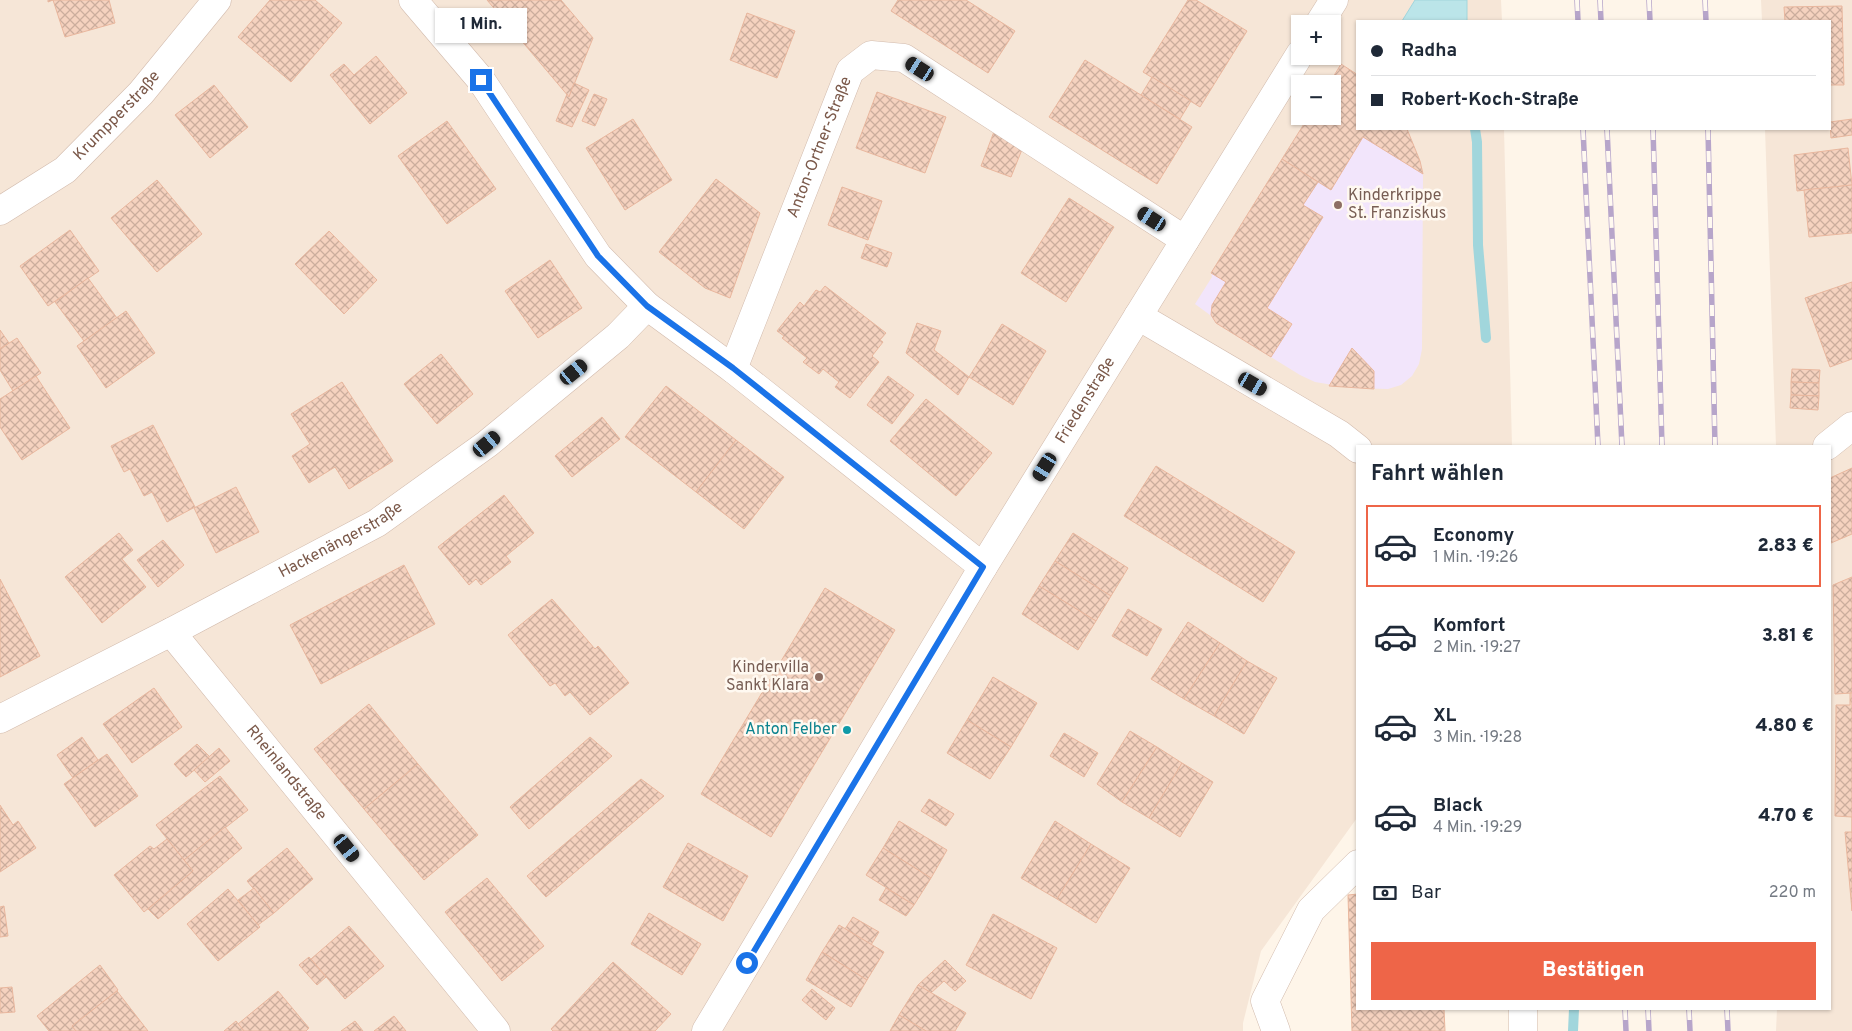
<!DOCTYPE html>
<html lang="de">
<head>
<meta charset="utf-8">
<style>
	body { margin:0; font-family:Overpass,sans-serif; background:#f6f6f7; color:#1f2937; height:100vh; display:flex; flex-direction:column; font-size:19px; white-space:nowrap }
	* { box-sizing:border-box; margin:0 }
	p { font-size:16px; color:#747a83 }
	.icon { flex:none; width:28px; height:28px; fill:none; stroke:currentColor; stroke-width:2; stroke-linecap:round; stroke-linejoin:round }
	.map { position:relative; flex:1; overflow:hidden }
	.panel { position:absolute; left:1356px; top:445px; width:475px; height:565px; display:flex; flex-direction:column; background:#fff; border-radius:0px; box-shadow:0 1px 4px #0004 }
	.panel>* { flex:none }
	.guide { position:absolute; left:1356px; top:20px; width:475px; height:110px; border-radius:0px; box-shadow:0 1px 4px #0004; display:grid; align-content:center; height:110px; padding:0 15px; background:#fff }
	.buttons { position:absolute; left:1291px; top:15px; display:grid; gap:10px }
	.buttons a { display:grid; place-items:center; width:50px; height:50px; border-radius:0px; background:#fff; box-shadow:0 1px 4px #0004; font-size:25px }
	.end { position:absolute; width:22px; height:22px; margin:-11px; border:6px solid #1a73e8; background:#fff; box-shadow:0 0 0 2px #fff }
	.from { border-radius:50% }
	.bubble { position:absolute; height:35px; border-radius:0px; background:#fff; box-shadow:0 1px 4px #0004; font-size:16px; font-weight:800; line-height:35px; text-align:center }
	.car { position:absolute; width:15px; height:30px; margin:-15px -8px; border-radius:6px; box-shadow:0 0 4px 1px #0007; background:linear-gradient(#222 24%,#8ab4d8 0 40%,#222 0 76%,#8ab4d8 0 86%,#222 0) }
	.guide b { display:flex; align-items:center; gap:18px; height:48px; font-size:19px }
	.guide b+b { border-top:1px solid #e0e1e3 }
	.guide i { width:12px; height:12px; background:#1f2937 }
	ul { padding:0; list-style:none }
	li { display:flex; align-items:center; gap:15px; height:82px; margin:0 10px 8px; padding:0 5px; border:2px solid transparent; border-radius:0px }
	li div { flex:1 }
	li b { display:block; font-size:19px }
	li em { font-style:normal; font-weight:800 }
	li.active { border-color:#ee6548 }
	li>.icon { width:45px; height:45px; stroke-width:1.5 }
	h2 { padding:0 15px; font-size:22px; line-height:60px }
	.pay { display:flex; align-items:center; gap:12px; height:55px; padding:0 15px; font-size:19px }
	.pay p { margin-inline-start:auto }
	.action { display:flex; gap:10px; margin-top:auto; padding:10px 15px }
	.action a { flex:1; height:58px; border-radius:0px; background:#ee6548; color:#fff; font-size:20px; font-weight:800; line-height:58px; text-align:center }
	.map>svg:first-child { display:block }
</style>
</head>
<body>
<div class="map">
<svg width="1852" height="1031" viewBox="0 0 1852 1031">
	<defs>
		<pattern id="building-cross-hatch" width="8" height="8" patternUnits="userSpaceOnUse" patternTransform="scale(1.25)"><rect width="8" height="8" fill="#f5d2bf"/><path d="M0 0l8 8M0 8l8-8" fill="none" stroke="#cbad9d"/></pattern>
	</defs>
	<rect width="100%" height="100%" fill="#fef5e9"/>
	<g fill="#f6e6d7" fill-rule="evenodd">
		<path d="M0,0H1501L1502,21H1358V129H1504L1512,446H1358L1357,818L1261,951L1243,1023V1031H0ZM1300,24H1332V56H1300ZM1300,84H1332V116H1300Z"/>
		<polygon points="1761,0 1852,0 1852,1031 1776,1031 1777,1009 1830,1009 1830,446 1776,446 1765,129 1830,129 1830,21 1762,21"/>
	</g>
	<polygon fill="#f2e5fb" points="1341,64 1357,75 1358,129 1407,129 1420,161 1423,174 1422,349 1419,364 1412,376 1401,385 1388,389 1351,388 1315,382 1300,375 1216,323 1210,315 1195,304 1212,277 1211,273 1309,116 1332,116 1332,84 1329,84"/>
	<polygon fill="#bbe5e9" stroke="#a1d6dc" points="1415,0 1467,0 1467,21 1402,21"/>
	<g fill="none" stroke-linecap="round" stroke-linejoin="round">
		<g stroke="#a1d6dc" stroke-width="10">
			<polyline points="1475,129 1477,142 1478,245 1486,338"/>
			<polyline points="1573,1031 1574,1009"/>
		</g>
	</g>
	<g fill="url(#building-cross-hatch)" stroke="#e9b79e">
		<polygon points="48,0 109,0 115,23 65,37 53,0 48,2"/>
		<polygon points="270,0 315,0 342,23 291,82 238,37"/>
		<polygon points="487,0 561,0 593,38 569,97"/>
		<polygon points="898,0 966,0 1015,31 988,73 891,11"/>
		<polygon points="1188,0 1196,0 1247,31 1200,107 1143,72"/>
		<polygon points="1842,6 1844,85 1830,85 1830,21 1785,21 1784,7"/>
		<polygon points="747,13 795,31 777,78 730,60"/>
		<polygon points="376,56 407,93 370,124 330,75 344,64 354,75"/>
		<polygon points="1085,60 1192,127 1157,184 1049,117"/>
		<polygon points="1341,64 1358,75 1358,129 1407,129 1420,161 1423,174 1363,137 1331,190 1282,159 1309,116 1332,116 1332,84 1329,84"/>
		<polygon points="1152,77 1191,101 1180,119 1141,95"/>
		<polygon points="574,83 589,90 572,127 556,121 567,94 569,97"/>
		<polygon points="214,85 248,127 210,158 175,115"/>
		<polygon points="877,92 946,117 925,173 856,148"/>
		<polygon points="594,94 607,99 595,126 582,121"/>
		<polygon points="633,119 672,180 625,210 586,148"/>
		<polygon points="1852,119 1852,135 1831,138 1830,122"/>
		<polygon points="447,121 496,189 447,224 398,156"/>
		<polygon points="995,129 1023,147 1011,177 981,166"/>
		<polygon points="1848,148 1852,185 1797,191 1794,155"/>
		<polygon points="1282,159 1318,182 1303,205 1323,217 1267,308 1292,324 1271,357 1216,323 1211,315 1212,305 1226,282 1211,273"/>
		<polygon points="716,179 760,213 730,298 705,288 659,252"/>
		<polygon points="157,180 202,234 157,272 111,218"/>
		<polygon points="1852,185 1852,233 1809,237 1804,190"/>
		<polygon points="842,187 882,201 868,240 828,225"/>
		<polygon points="1069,198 1114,227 1066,302 1021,273"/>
		<polygon points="70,230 99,271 48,306 20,266"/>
		<polygon points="329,231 377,280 344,314 295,264"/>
		<polygon points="866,244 892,253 887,267 861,258"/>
		<polygon points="550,260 582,308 538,338 505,291"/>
		<polygon points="88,278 117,318 84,341 55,302"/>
		<polygon points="1852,282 1852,359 1830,367 1805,298"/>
		<polygon points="825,286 886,333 880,340 883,342 872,356 879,362 850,398 835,387 839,382 823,369 819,374 803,362 807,358 782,338 784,336 777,331 800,302 804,306 816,290 820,292"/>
		<polygon points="126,311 155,353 106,388 77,346"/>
		<polygon points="917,323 941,331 934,350 969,377 958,395 906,353"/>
		<polygon points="1002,324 1046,351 1013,405 969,377"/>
		<polygon points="0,330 9,343 0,349"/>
		<polygon points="17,338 41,373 13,391 0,370 0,349"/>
		<polygon points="1352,348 1374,371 1374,389 1329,386"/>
		<polygon points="441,354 473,394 437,424 404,384"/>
		<polygon points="1792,369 1820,370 1819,383 1791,382"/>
		<polygon points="36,376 70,428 22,460 0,427 0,399"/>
		<polygon points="888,376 914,395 892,424 867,405"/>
		<polygon points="342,382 393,461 349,489 335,467 309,483 292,456 310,444 291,414"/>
		<polygon points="1791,382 1819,383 1819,396 1791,395"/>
		<polygon points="666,386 736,440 696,492 625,437"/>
		<polygon points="1791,395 1819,396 1818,410 1790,408"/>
		<polygon points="926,399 992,453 956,496 890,441"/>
		<polygon points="602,417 620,439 572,477 555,456"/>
		<polygon points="153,425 195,507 167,522 152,492 144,496 130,469 124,472 111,446"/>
		<polygon points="736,440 784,477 744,529 696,492"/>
		<polygon points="1156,466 1295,552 1263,602 1124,516"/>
		<polygon points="1852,468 1852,534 1831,543 1830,478"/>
		<polygon points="236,487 259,532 216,553 194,508"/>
		<polygon points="504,495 534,533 506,556 511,562 481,585 476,579 469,585 438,547"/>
		<polygon points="119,533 133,550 122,559 146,587 102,623 65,577"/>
		<polygon points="1073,533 1128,568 1111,596 1055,561"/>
		<polygon points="163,540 184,565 158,587 137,560"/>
		<polygon points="1055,561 1111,596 1096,621 1039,586"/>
		<polygon points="404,565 435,624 321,684 290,625"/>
		<polygon points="1852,577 1852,693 1835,694 1833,585"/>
		<polygon points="0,579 40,656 0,677"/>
		<polygon points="1039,586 1096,621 1078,650 1022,614"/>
		<polygon points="825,588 895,630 771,837 701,794"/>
		<polygon points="552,599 595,649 598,646 629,683 590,715 570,692 565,696 555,683 550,686 508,635"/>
		<polygon points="1128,609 1162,629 1147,656 1112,636"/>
		<polygon points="1188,622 1220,643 1184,699 1151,679"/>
		<polygon points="1220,643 1247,661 1214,716 1184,699"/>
		<polygon points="1247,661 1277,678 1244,734 1214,716"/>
		<polygon points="993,677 1037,703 1011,747 967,720"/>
		<polygon points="154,688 182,727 132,763 103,724"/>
		<polygon points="1850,693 1852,693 1852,817 1835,816 1836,705 1850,705"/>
		<polygon points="369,704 418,764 364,809 314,749"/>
		<polygon points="967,720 1011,747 990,779 947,753"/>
		<polygon points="1130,731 1157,747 1122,802 1097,784"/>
		<polygon points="1064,733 1098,753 1084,777 1050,756"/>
		<polygon points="82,737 98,760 73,778 57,755"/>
		<polygon points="590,737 612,756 529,829 510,807"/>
		<polygon points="197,744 210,757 186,777 174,764"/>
		<polygon points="1157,747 1182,763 1149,818 1122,802"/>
		<polygon points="219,748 230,761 205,782 194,770"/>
		<polygon points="107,754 138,796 95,827 64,784"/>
		<polygon points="1182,763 1213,782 1180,837 1149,818"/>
		<polygon points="418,764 478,835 424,880 364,809"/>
		<polygon points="220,776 248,810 184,860 156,825"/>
		<polygon points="641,779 664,796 546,897 527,876"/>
		<polygon points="929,799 954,814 946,826 921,811"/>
		<polygon points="0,805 13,825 18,821 36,848 0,872"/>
		<polygon points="1852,817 1852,911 1845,832 1852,832"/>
		<polygon points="899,821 947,850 931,878 883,848"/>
		<polygon points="1055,821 1091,844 1057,899 1021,878"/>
		<polygon points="225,827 242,848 158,919 148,909 193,871 184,860"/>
		<polygon points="167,839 193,871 144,912 114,875 150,846 154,849"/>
		<polygon points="688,843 748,876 723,921 663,887"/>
		<polygon points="1091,844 1130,868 1096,923 1057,899"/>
		<polygon points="287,848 313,879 274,913 247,881"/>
		<polygon points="883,848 931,878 914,905 866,875"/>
		<polygon points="487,878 544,946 502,981 445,912"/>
		<polygon points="254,888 274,913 258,925 238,900"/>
		<polygon points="886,888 914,905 906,916 879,900"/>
		<polygon points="228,889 260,927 218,961 187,924"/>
		<polygon points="1358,894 1358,1009 1444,1009 1445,1031 1352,1031 1348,895"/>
		<polygon points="4,906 8,936 0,937 0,907"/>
		<polygon points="649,913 701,944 682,975 631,944"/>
		<polygon points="993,914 1057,948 1031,999 966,965"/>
		<polygon points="853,917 879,932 871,945 845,929"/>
		<polygon points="839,925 884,952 867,980 822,952"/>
		<polygon points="349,926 384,966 345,999 311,959"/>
		<polygon points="822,952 867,980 851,1007 806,980"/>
		<polygon points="309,957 326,977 317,985 299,965"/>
		<polygon points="945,960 966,981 955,991 944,981 931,993 918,985"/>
		<polygon points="613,962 671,1014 655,1031 553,1031 551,1029"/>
		<polygon points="100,965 118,990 72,1026 76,1031 49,1031 37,1016"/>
		<polygon points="918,985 966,1013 955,1031 926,1031 899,1015"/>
		<polygon points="12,987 15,1012 0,1013 0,988"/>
		<polygon points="812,989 835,1008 826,1020 802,1000"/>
		<polygon points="117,991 148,1031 76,1031 72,1026"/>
		<polygon points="278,991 309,1028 306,1031 244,1031 238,1024"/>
		<polygon points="899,1015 926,1031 890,1031"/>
		<polygon points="394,1016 406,1031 374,1031"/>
		<polygon points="236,1021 244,1031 224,1031"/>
		<polygon points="355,1021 363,1031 341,1031"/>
	</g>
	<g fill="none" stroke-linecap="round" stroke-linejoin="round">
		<defs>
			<g id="minor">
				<polyline points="413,0 481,80 598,256 647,306 733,369 983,567"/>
				<polyline points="1319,24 1334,0"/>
				<path id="s1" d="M0,211L65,170L141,93L217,0"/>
				<polyline points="1138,316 1339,434 1358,449"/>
				<path id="s2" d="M733,369L850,71L871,55L904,58L1185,240"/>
				<polyline points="1827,446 1852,426"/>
				<path id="s3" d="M171,632L496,1031"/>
				<path id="s4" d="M0,719L171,632L377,523L487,444L618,336L647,306"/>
				<polyline points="1523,1009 1523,1031"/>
				<path id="s5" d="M706,1031L983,567L1300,54"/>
				<polyline points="1276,1031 1265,1001 1311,910 1358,864"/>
			</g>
		</defs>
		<use href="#minor" stroke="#d2bbad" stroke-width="29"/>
		<use href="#minor" stroke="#fff" stroke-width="28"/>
		<defs>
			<g id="rail">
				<polyline points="1577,0 1578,21"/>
				<polyline points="1600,0 1601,21"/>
				<polyline points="1649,0 1650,21"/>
				<polyline points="1705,0 1706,21"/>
				<polyline points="1583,129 1598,446"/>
				<polyline points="1607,129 1622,446"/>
				<polyline points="1653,129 1662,446"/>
				<polyline points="1708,129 1715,446"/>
				<polyline points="1625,1009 1626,1031"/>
				<polyline points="1648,1009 1649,1031"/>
				<polyline points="1689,1009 1690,1031"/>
				<polyline points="1727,1009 1728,1031"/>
			</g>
		</defs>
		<use href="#rail" stroke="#b7a5ca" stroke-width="5.5"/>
		<use href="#rail" stroke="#fff9f1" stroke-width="4" stroke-dasharray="11" stroke-linecap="butt"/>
	</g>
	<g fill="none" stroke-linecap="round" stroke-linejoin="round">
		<polyline stroke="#1a73e8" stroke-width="6" points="481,80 598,256 647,306 733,368 983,567 747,963"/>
	</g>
	<g fill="#8d6e63" stroke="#fff9f1" stroke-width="2">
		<circle cx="1338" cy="205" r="5"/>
		<circle cx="819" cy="677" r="5"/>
	</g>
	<circle fill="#0f9aa8" stroke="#fff9f1" stroke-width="2" cx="847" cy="730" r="5"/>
	<g text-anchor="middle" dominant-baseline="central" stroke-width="5" stroke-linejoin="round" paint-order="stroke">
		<g font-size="16" fill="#7b594a" stroke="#fff9f1">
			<text stroke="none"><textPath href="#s1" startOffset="152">Krumpperstraße</textPath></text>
			<text stroke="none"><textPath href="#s2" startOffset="238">Anton-Ortner-Straße</textPath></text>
			<text stroke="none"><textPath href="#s5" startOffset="736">Friedenstraße</textPath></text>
			<text stroke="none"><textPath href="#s4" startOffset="385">Hackenängerstraße</textPath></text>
			<text stroke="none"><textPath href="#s3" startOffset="182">Rheinlandstraße</textPath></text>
		</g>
		<g font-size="16" fill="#785e54" stroke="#fff9f1" text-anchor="start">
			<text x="1348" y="196">Kinderkrippe<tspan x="1348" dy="18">St. Franziskus</tspan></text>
			<text x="809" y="668" text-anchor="end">Kindervilla<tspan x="809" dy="18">Sankt Klara</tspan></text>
		</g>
		<g font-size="16" fill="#0d838f" stroke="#fff9f1" text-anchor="end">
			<text x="837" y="730">Anton Felber</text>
		</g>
	</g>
</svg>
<div class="buttons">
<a>+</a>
<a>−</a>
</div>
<i class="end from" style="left:747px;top:963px"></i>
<i class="end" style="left:481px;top:80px"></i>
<div class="bubble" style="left:435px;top:8px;width:92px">1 Min.</div>
<i class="car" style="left:920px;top:69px;rotate:303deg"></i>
<i class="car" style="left:1152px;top:219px;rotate:303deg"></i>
<i class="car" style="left:574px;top:372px;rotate:51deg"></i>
<i class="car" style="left:1253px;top:384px;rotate:120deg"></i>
<i class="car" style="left:487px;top:444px;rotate:50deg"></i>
<i class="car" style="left:1045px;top:467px;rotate:212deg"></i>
<i class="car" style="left:347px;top:848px;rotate:141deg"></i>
<div class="guide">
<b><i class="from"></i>Radha</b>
<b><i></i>Robert-Koch-Straße</b>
</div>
<section class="panel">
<h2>Fahrt wählen</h2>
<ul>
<li class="active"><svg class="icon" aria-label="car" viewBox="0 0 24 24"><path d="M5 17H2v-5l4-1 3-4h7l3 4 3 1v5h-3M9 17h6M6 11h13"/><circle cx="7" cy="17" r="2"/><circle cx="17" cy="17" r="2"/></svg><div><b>Economy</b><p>1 Min. · 19:26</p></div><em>2.83 €</em></li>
<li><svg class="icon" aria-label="car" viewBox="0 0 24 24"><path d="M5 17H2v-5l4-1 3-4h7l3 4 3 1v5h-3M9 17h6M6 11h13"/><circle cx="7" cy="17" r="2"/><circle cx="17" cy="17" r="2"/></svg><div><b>Komfort</b><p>2 Min. · 19:27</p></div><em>3.81 €</em></li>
<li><svg class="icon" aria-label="car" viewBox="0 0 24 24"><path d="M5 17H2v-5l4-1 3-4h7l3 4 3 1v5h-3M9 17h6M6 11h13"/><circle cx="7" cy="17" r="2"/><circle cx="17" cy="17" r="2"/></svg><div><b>XL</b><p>3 Min. · 19:28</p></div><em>4.80 €</em></li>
<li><svg class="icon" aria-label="car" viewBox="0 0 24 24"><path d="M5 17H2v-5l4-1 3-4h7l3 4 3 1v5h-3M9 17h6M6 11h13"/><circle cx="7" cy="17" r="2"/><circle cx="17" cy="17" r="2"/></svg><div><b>Black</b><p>4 Min. · 19:29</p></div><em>4.70 €</em></li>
</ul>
<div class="pay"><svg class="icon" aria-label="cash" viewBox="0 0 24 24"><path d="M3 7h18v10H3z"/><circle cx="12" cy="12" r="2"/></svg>Bar<p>220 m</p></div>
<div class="action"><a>Bestätigen</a></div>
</section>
</div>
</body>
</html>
